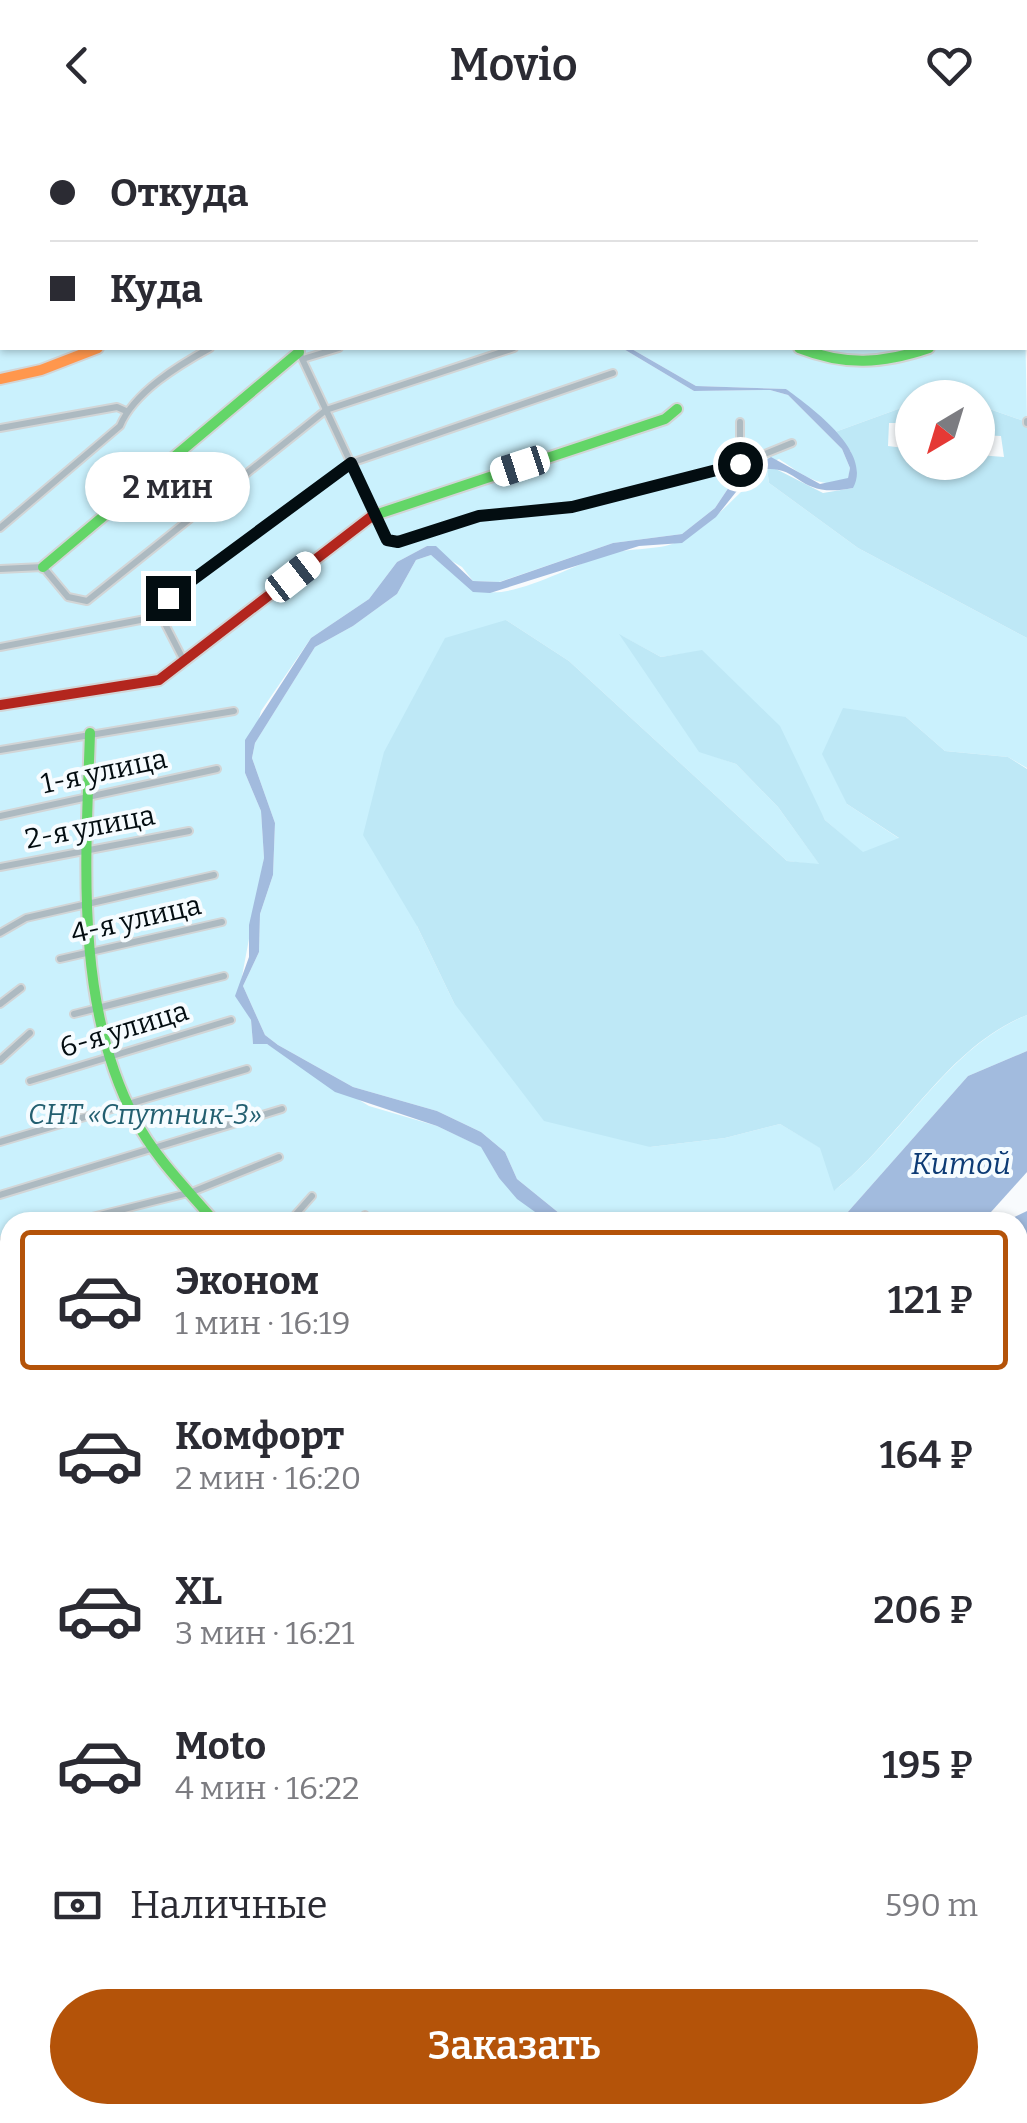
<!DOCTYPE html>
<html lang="ru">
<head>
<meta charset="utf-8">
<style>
	body { margin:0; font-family:Bitter,serif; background:#f2f2f3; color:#2b2b33; height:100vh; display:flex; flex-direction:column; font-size:38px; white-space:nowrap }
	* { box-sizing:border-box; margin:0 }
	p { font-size:32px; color:#7c7c81 }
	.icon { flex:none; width:55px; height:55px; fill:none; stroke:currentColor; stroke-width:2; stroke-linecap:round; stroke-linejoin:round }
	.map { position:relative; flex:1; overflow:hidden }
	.sheet { position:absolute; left:0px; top:1082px; width:1028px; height:912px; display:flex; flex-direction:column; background:#fff; border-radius:30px 30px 0 0; box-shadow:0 2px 8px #0004 }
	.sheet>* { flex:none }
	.top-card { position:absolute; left:0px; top:0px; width:1028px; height:220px; box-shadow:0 2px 8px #0004; display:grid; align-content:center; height:220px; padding:0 50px; background:#fff }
	.needle { width:65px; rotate:218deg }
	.fabs { position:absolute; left:895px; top:250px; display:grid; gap:20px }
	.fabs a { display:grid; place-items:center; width:100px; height:100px; border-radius:50%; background:#fff; box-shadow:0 2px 8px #0004; font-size:50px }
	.end { position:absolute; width:45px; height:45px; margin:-22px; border:12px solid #030d11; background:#fff; box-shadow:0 0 0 5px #fff }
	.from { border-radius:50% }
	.bubble { position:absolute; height:70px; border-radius:35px; background:#fff; box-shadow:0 2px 8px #0004; font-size:32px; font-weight:600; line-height:70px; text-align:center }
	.car { position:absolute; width:30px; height:60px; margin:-30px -15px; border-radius:12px; box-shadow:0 0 8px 2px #0007; background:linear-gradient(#fff 24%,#345 0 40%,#fff 0 76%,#345 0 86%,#fff 0) }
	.top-card b { display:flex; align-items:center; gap:35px; height:95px; font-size:38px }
	.top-card b+b { border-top:2px solid #e1e1e2 }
	.top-card i { width:25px; height:25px; background:#2b2b33 }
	ul { padding:18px 0 0; list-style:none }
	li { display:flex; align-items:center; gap:30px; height:140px; margin:0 20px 15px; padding:0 30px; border:5px solid transparent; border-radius:10px }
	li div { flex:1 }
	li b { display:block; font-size:38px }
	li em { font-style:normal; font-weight:600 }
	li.active { border-color:#b45309 }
	li>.icon { width:90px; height:90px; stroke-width:1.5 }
	.pay { display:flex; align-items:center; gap:25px; height:110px; padding:0 50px; font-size:38px }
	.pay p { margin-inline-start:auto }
	.action { display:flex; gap:20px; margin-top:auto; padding:20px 50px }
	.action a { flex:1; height:115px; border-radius:60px; background:#b45309; color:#fff; font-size:40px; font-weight:600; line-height:115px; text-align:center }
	header { display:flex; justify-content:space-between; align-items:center; height:130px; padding:0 50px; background:#fff; font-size:45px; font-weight:600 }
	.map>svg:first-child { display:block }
</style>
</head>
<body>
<header><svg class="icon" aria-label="back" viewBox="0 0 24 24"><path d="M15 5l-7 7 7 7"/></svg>Movio<svg class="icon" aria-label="heart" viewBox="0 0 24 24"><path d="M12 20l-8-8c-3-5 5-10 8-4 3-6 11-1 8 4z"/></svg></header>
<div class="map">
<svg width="1027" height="1993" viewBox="0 0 1027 1993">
	<rect width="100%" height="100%" fill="#f8fbfd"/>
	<g fill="#caf1fd">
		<polygon points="0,0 408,0 2,2 2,138"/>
		<path d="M0,145L2,218H622L694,261L770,260L788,265L842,319L850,338L848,349C821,361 802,344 779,329L735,348L715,378L682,404L613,413L499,452L473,451L462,437L427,416L397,432L369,469L311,508L261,581L245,643L261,681L264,728L238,868L251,890L253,914H267L369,976L437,996L482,1017L499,1048L549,1092H10V1183L0,1177Z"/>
		<polygon points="1025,190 1027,292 978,275 978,268 943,262 912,268 912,274 835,302 786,259 696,256 630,218 1025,218"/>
		<path d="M767,339L769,353L858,418L1027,508V638L1008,627L945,621L906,587L847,674L900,709L863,723L825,690L803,650L739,557L702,521L661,527L622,506L699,621L736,634L778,677L820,735L787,731L569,531L506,490L417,796L454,873L650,1017L725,1008L780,994L821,1018L835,1060C901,1009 947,917 1027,885V921L968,946L839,1092H570L517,1049L505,1022L481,1002L437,981L353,957L278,915L265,905L243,856L259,822L260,784L273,745L275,693L252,628L255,613L315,517L353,496L397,464L416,430L431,425C450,438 464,459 488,462C518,466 574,435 604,425C626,418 655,420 672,414C708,402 737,362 767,339Z"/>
		<polygon points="0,1278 10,1296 10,1597 0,1536"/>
	</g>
	<g fill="#bee8f6">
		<polygon points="731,0 1027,0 1027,191 1025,2"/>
		<polygon points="912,274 912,293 889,293 888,316 912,319 912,332 978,332 978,325 1004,327 1001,306 978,305 978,275 1027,292 1027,508 858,418 769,353 767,339 774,338 823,363 853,358 851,322 835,302"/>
		<path d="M506,490L569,531L787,731L819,734L778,677L736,634L699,622L619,504L661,527L702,520L780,596L825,690L863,722L899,708L847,674L822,624L843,578L906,587L945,621L1008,627L1027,639V885C946,917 901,1009 834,1061L820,1018L780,994L725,1008L650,1017L544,991L454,873L417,796L363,705L384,622L445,508Z"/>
		<polygon points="0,1536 10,1597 10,1985 104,1985 105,1993 0,1993"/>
		<polygon points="1018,1704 1027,1704 1027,1892 1018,1906"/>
		<polygon points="1018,1910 1027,1917 1027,1993 611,1993 619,1985 1018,1985"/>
		<polygon points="220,1985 606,1985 601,1993 221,1993"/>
	</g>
	<g fill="#a2bbde">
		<path d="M622,218H630L696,256L786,259C812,278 873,322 853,358C799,369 801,337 767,339L740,357L716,387L682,413L639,416L490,463L473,462L431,425L416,430L397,464L353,496L315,517L255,613L252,628L275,693L273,745L260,784L259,822L243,856L265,905L278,915L353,957L437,981L481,1002L505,1022L517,1049L570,1092H549L517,1069L499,1048L481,1017L437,996L335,962L267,914H253L251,890L235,866L249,827V795L264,728L261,681L245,643V610L311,508L369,469L397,432L427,416H436L473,451L500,452L613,413L682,404L715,378L735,348L771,327L820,354L848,348L850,338L842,319L788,265L770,260L694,261Z"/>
		<polygon points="1027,921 1027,1042 982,1092 839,1092 968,946"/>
		<polygon points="1027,1081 1027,1239 1018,1246 1018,1092 1004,1092"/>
		<polygon points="0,1177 10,1183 10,1296 0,1278"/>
	</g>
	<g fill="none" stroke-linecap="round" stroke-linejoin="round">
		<defs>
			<g id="street">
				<polyline points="655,0 658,2"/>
				<polyline points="414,2 416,0"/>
				<polyline points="603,2 605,0"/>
				<polyline points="0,46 2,46"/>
				<polyline points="0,70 2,89"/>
				<polyline points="0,141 2,142"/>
				<polyline points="1025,195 1027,195"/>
				<polyline points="297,218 387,410 398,412 479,386 572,377 740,334 792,313"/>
				<polyline points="306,228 339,218"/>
				<polyline points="1027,291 1027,293"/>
				<polyline points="740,292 740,334"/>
				<polyline points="0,298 117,277 126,281"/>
				<path d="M0,398L120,296C134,262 179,235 210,218"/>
				<polyline points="0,439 43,437 68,467 87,471 326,280 514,218"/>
				<polyline points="0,517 161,486"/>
				<polyline points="184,531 161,486 168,468 351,333 613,243"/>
				<polyline points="0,620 234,581"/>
				<polyline points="0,686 217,639"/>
				<polyline points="0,737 189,701"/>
				<polyline points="0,803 26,788 214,745"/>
				<polyline points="60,829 222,792"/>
				<polyline points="0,874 21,858"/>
				<polyline points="74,884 224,846"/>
				<polyline points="0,930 30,903"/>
				<polyline points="30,951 231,890"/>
				<polyline points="0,1012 247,939"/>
				<polyline points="0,1065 282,979"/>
				<polyline points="72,1092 192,1062 279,1027"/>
				<polyline points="289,1092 312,1066"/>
				<polyline points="361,1092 365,1085"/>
				<polyline points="0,1112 10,1108"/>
				<polyline points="0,1161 10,1168"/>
			</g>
			<g id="fast">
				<path d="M799,218C845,236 882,234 929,218"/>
				<polyline points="372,386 665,289 677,279"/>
				<polyline points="43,437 299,222"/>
				<path d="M90,603C86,728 74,874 135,989C155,1028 187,1059 215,1092"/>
			</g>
			<polyline id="slow" points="0,249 41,240 98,218"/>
			<polyline id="jam" points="0,575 159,550 372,386"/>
		</defs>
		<use href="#street" stroke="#d2d5d6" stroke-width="10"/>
		<use href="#fast" stroke="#d2d5d6" stroke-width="14"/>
		<use href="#slow" stroke="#d2d5d6" stroke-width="14"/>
		<use href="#jam" stroke="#d2d5d6" stroke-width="14"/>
		<use href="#street" stroke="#adbac1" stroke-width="6"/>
		<use href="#fast" stroke="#63d668" stroke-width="10"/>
		<use href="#slow" stroke="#ff974d" stroke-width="10"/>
		<use href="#jam" stroke="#b3261e" stroke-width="10"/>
	</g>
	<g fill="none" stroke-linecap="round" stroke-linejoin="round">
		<polyline stroke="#030d11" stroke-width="12" points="168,468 351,333 387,410 398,412 479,386 572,377 740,334"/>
	</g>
	<g text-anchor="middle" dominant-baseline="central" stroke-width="8" stroke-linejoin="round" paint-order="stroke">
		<g font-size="28" fill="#030d11" stroke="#f6fcff">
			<text transform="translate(104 641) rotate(-12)">1-я улица</text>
			<text transform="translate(90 697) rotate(-11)">2-я улица</text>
			<text transform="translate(136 789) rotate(-13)">4-я улица</text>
			<text transform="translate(124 899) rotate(-17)">6-я улица</text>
		</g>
		<g font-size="28" font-style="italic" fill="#235f70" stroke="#f6fcff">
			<text x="145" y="984">СНТ «Спутник-3»</text>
		</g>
		<g font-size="30" font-style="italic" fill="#0d3b75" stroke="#f6fcff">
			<text x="961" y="1034">Китой</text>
		</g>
	</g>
</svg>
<div class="fabs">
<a><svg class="needle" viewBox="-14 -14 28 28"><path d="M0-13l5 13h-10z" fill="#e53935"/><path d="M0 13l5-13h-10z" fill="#7c7c81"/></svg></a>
</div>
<i class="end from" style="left:740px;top:334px"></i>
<i class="end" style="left:168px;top:468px"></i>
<div class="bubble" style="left:85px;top:322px;width:165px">2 мин</div>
<i class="car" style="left:520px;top:336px;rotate:252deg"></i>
<i class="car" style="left:293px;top:447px;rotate:52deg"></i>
<div class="top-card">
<b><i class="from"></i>Откуда</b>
<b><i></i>Куда</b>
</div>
<section class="sheet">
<ul>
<li class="active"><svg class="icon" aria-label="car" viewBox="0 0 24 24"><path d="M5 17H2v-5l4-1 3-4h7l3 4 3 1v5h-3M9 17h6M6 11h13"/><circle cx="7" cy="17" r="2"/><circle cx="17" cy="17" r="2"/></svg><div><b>Эконом</b><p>1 мин · 16:19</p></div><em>121 ₽</em></li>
<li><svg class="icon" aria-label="car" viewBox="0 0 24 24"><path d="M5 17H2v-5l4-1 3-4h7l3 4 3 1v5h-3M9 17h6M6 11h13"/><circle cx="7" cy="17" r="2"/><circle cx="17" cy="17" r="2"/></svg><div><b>Комфорт</b><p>2 мин · 16:20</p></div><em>164 ₽</em></li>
<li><svg class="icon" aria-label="car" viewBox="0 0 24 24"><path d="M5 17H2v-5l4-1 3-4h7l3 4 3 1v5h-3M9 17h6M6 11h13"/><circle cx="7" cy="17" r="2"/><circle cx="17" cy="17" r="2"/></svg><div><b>XL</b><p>3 мин · 16:21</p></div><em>206 ₽</em></li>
<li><svg class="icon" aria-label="car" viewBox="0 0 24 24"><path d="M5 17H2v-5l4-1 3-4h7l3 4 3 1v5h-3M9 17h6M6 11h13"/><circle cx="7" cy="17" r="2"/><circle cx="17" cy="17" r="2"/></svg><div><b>Moto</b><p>4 мин · 16:22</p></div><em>195 ₽</em></li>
</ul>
<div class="pay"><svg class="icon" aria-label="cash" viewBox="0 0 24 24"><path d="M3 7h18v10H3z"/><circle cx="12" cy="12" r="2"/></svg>Наличные<p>590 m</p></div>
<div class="action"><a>Заказать</a></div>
</section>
</div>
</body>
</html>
